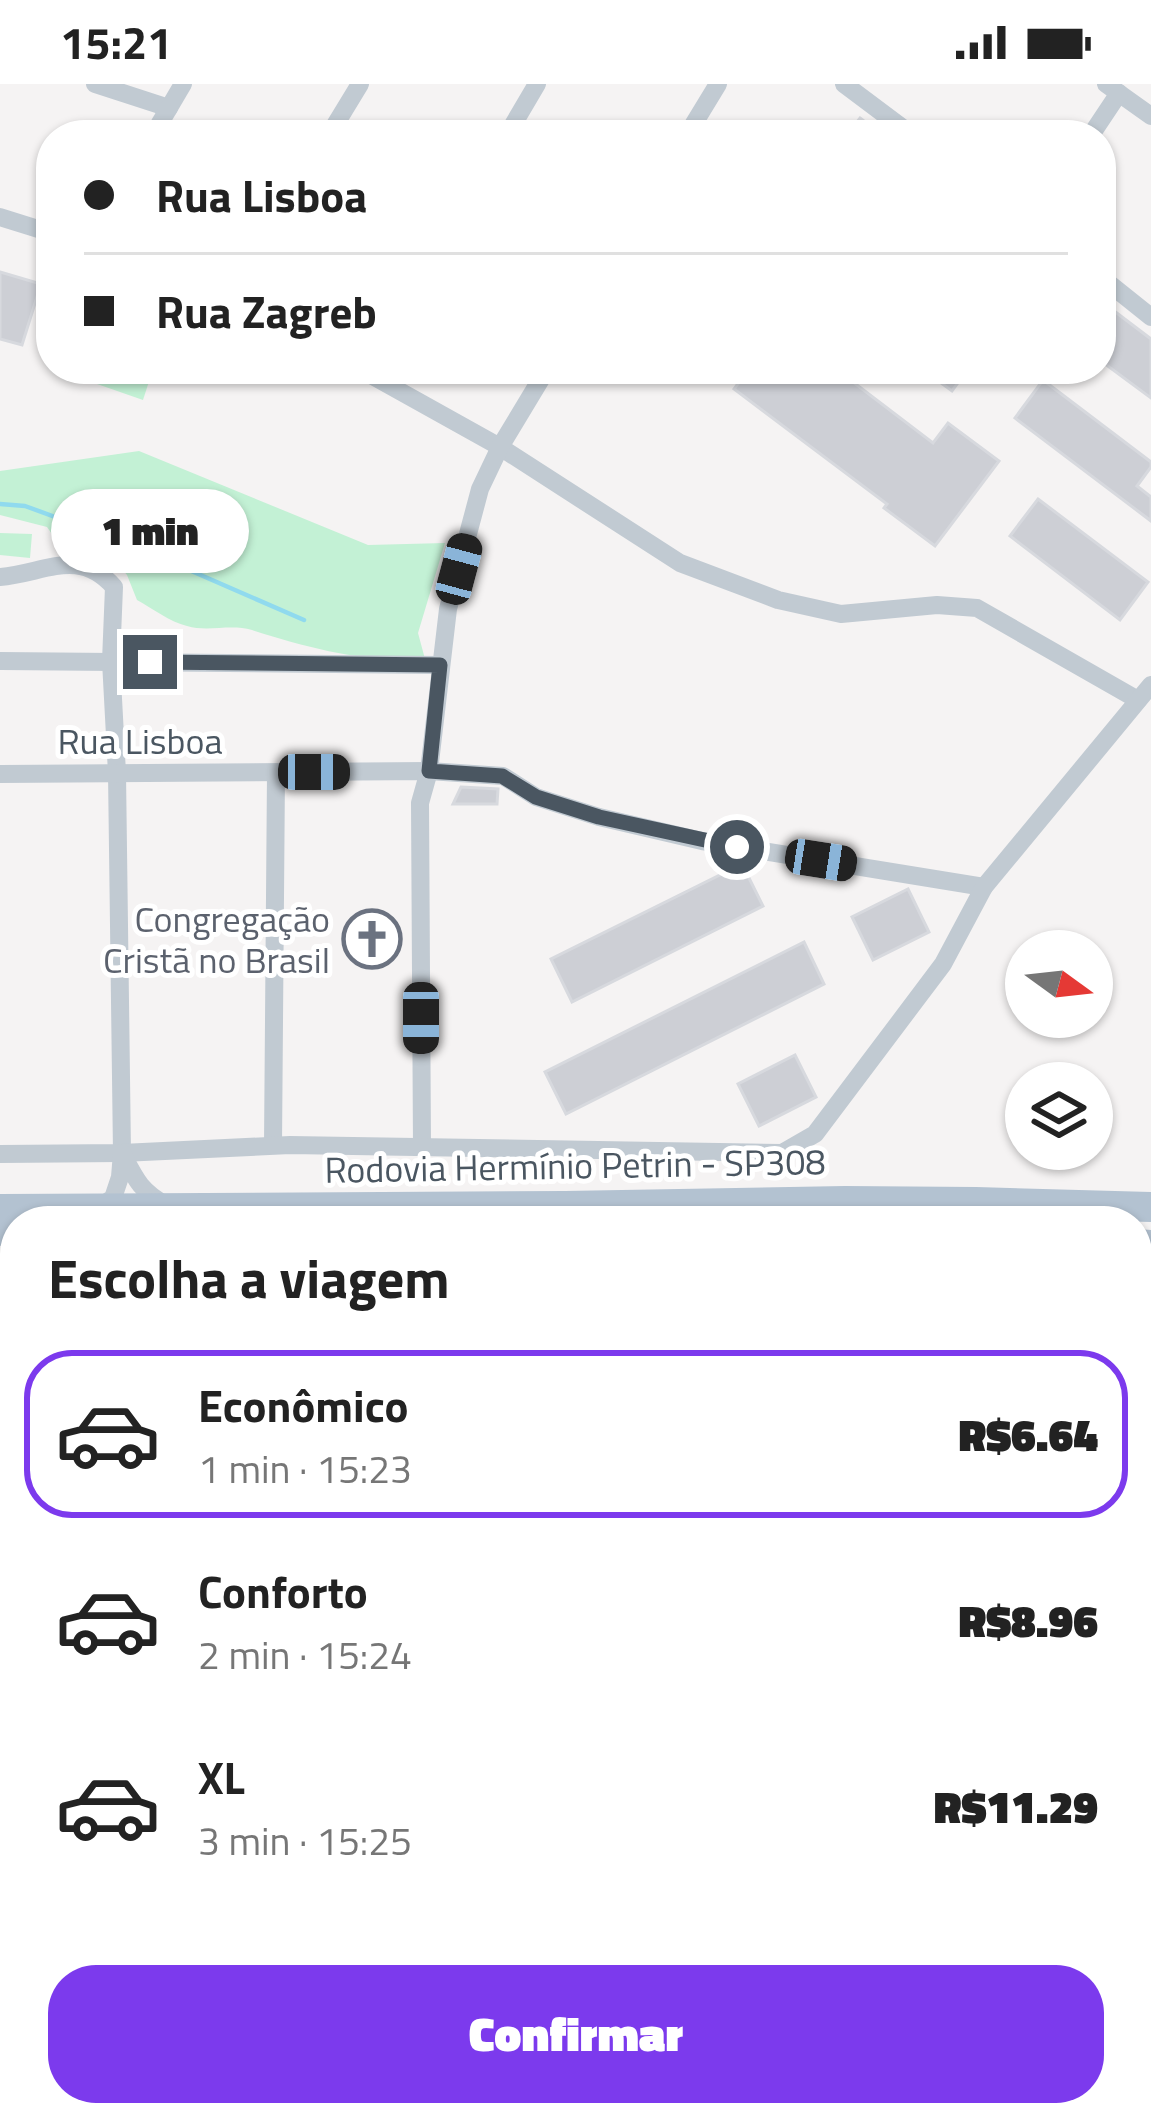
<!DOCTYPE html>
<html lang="pt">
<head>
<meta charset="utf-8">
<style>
	body { margin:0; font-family:"Titillium Web",sans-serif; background:#f2f2f2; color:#222; height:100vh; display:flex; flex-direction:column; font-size:45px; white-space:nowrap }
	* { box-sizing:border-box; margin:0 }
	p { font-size:39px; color:#767676 }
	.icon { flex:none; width:66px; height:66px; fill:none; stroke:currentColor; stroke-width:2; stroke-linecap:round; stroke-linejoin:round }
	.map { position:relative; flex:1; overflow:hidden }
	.sheet { position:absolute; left:0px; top:1122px; width:1152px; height:921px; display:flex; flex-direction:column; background:#fff; border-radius:48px 48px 0 0; box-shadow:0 3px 9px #0004 }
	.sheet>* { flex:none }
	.guide { position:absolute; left:36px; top:36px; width:1080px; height:264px; border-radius:48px; box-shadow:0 3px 9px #0004; display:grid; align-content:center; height:264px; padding:0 48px; background:#fff }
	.needle { width:78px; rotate:105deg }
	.buttons { position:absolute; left:1005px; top:846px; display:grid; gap:24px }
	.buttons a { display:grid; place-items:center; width:108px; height:108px; border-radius:50%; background:#fff; box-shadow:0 3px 9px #0004; font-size:60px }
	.end { position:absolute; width:54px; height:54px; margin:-27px; border:15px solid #4a5661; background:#fff; box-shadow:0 0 0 6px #fff }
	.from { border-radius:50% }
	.bubble { position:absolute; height:84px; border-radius:42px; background:#fff; box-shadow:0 3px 9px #0004; font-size:39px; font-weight:800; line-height:84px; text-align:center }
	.car { position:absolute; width:36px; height:72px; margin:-36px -18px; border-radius:15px; box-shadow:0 0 9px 3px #0007; background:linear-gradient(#222 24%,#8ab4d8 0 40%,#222 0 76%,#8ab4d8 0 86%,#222 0) }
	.guide b { display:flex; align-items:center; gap:42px; height:114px; font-size:45px }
	.guide b+b { border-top:3px solid #e0e0e0 }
	.guide i { width:30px; height:30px; background:#222 }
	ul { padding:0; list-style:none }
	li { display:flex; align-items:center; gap:36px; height:168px; margin:0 24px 18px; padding:0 24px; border:6px solid transparent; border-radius:48px }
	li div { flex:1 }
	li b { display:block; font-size:45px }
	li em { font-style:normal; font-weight:800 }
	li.active { border-color:#7c3aed }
	li>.icon { width:108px; height:108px; stroke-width:1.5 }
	h2 { padding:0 48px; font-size:54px; line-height:144px }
	.button { display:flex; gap:24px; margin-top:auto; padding:24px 48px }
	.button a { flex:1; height:138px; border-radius:48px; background:#7c3aed; color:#fff; font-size:48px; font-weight:800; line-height:138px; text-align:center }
	.status { display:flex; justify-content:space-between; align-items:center; height:84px; padding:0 60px; background:#fff; direction:ltr }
	.status svg { height:33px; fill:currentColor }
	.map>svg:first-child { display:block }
</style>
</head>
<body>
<div class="status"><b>15:21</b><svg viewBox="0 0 49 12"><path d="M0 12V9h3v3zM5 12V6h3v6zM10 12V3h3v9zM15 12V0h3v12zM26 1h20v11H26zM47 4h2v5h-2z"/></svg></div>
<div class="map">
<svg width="1151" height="2041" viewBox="0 0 1151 2041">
	<rect width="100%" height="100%" fill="#f5f3f3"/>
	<g fill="#c3f1d5">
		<polygon points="54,285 153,285 143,316"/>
		<path d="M139,367L368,461L445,459L418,549L425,575C365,579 309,564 252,546C231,540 207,548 187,542C170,538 152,524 137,516L127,491L108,468L61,463L47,443L0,431V387Z"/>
		<polygon points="0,449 32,450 30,474 0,471"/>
		<polygon points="679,2028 1080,2028 1064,2041 662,2041 675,2034"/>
	</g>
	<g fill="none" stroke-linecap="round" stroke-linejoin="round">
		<polyline stroke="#90daee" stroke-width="4.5" points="0,420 25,422 134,462 304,536"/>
	</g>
	<g fill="#cdcfd5" stroke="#d7d9de" stroke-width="3">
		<polygon points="860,34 882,51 847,51"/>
		<polygon points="0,188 41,200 22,261 0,255"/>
		<polygon points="1101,217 1151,255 1151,314 1101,277"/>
		<polygon points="749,285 766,285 779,295 787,285 836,285 933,359 948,339 999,377 935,462 884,424 887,420 734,305"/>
		<polygon points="922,285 968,285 952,307"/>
		<polygon points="1043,296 1151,378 1151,383 1137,402 1151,413 1151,437 1015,334"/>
		<polygon points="1038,415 1148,498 1120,536 1010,452"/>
		<polygon points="461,703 498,705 497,720 453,720"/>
		<polygon points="742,780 763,822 572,918 551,875"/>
		<polygon points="908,805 929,848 873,876 852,833"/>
		<polygon points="391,836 393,872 351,873 352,838"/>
		<polygon points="804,858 824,900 566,1030 545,988"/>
		<polygon points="795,971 816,1013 759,1042 738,1000"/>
	</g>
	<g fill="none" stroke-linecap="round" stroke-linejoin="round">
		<g stroke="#c1cad2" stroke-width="18">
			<polyline points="95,0 169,24"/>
			<polyline points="844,0 912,51"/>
			<polyline points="1106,0 1151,32"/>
			<polyline points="153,51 183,0"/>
			<polyline points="329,51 360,0"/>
			<polyline points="507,51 537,0"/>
			<polyline points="687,51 718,0"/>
			<polyline points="1091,51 1119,9"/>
			<polyline points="0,133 51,149"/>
			<polyline points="1101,193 1151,233"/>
			<polyline points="360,285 500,363 680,479 778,516 841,530 937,521 977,524 1138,616"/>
			<path d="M0,493C45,489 79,463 114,503L111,577L117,689L122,1069"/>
			<polyline points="0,577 440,581"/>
			<polyline points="0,690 429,687 503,692 536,713 599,733 702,757 984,803"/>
			<polyline points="273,1061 276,689"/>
			<polyline points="422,1062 420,719 429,687 448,525 480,405 500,363 547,285"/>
			<polyline points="0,1070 122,1069 290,1061 782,1069 815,1050 943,880 984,803 1151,601"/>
			<path d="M99,1123L113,1114L120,1093L122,1069C135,1094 140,1107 166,1121"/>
			<polyline points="0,1202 15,1185"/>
			<polyline points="1137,1206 1151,1209"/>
		</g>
		<g stroke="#b3c2d1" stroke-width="30">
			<polyline points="0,1125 565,1122 845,1117 976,1118 1151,1123"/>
			<polyline points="0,1147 15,1147"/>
			<polyline points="1137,1160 1151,1161"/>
		</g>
	</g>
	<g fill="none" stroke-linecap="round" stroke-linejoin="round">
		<polyline stroke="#4a5661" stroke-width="15" points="150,578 440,581 429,687 502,692 536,713 599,733 737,763"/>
	</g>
	<defs>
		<symbol id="church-ring" viewBox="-11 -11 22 22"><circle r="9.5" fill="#fff" stroke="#6b7280" stroke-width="1.5"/><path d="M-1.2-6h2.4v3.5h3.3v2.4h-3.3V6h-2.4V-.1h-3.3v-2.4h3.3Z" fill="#6b7280"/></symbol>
	</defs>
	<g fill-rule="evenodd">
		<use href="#church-ring" x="339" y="822" width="66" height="66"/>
	</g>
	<g text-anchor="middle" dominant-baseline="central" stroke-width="10" stroke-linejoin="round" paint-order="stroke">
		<g font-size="36" fill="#4a5661" stroke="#fff">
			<text x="140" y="656">Rua Lisboa</text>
			<text transform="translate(575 1081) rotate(-1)">Rodovia Hermínio Petrin - SP308</text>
		</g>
		<g font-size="36" fill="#5b616d" stroke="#fff" text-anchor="end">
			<text x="330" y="834">Congregação<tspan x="330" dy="41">Cristã no Brasil</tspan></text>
		</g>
	</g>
</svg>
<div class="buttons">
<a><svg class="needle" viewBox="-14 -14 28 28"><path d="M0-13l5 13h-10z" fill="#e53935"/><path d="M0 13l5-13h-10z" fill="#767676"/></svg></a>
<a><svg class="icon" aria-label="layers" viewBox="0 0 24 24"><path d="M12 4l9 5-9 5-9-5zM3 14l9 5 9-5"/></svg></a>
</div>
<i class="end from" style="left:737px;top:763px"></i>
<i class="end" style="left:150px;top:578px"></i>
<div class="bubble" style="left:51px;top:405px;width:198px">1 min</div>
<i class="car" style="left:459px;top:485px;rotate:15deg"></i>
<i class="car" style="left:314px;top:688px;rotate:90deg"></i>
<i class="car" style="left:821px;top:776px;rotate:99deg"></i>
<i class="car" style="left:421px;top:934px;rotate:180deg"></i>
<div class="guide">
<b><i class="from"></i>Rua Lisboa</b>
<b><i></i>Rua Zagreb</b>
</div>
<section class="sheet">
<h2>Escolha a viagem</h2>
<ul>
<li class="active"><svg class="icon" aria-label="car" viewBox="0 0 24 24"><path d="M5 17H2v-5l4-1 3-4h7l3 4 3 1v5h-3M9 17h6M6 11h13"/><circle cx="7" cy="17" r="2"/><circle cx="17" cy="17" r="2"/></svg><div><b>Econômico</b><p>1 min · 15:23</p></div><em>R$6.64</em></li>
<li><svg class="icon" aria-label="car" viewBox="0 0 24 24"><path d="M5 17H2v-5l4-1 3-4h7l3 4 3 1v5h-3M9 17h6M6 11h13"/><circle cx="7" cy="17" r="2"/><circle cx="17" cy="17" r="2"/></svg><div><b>Conforto</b><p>2 min · 15:24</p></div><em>R$8.96</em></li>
<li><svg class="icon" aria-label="car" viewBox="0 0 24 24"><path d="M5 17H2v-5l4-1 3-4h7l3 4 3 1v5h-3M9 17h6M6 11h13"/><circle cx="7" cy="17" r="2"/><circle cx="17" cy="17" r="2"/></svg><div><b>XL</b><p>3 min · 15:25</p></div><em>R$11.29</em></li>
</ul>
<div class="button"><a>Confirmar</a></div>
</section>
</div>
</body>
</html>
